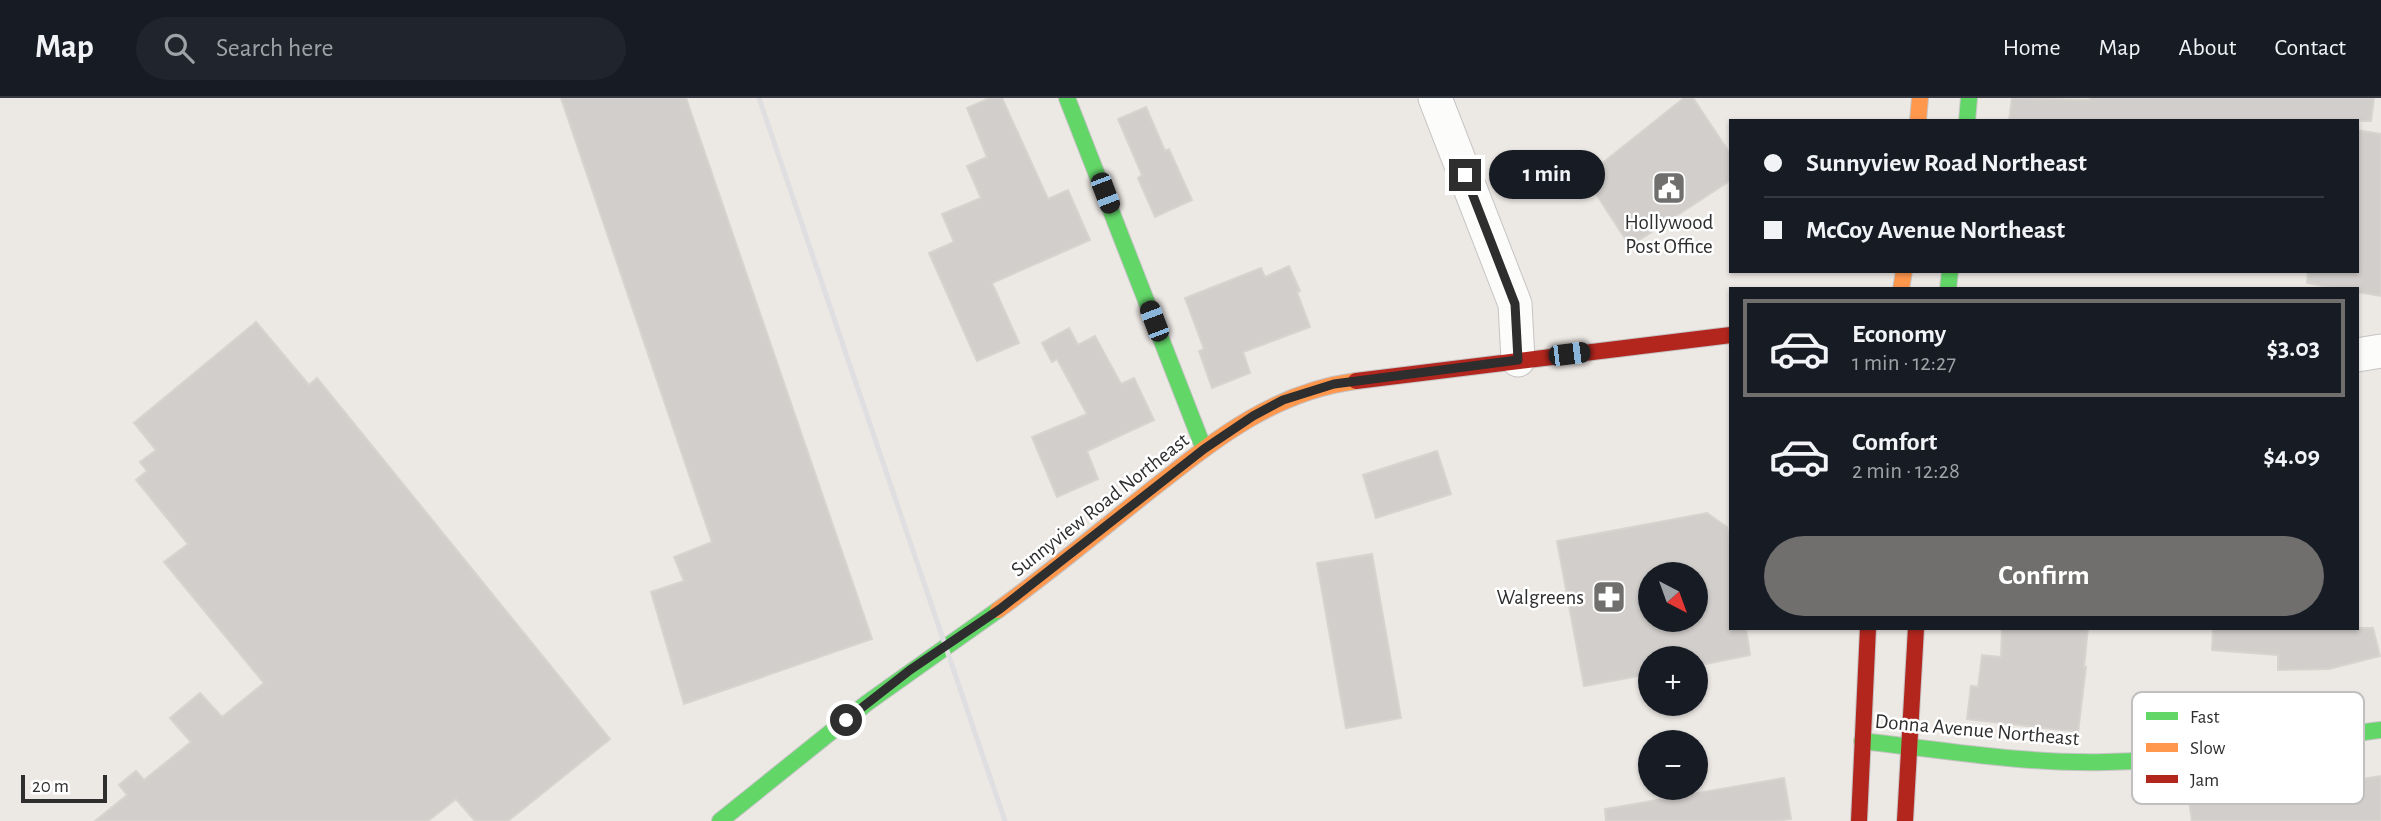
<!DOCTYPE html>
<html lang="en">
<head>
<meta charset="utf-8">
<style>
	body { margin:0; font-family:"Alegreya Sans",sans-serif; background:#20242c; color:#f1f3f6; height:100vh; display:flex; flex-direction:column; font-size:26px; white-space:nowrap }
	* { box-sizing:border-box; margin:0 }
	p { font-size:23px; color:#9ea1a6 }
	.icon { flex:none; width:38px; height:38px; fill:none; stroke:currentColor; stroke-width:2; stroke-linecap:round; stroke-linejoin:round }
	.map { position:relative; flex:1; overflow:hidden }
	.side { position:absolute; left:1729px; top:189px; width:630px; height:343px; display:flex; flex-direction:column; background:#171b24; border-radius:0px; box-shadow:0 2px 5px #0004 }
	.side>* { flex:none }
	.banner { position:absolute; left:1729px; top:21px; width:630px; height:154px; border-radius:0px; box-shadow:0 2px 5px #0004; display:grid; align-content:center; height:154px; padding:0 35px; background:#171b24 }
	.needle { width:46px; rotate:139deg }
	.controls { position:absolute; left:1638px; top:464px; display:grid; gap:14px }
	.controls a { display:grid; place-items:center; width:70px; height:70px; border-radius:50%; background:#171b24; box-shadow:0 2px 5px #0004; font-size:35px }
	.scale { position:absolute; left:21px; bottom:18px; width:86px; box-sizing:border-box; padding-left:7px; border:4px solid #2e2e2e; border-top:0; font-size:19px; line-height:24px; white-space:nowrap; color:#2e2e2e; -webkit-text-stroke:5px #fff; paint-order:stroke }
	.end { position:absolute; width:32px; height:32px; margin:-16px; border:9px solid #2e2e2e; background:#fff; box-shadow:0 0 0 4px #fff }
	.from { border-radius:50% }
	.bubble { position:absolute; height:49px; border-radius:24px; background:#171b24; box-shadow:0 2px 5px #0004; font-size:23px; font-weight:700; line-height:49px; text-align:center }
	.car { position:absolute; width:21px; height:42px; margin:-21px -10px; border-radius:9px; box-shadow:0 0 5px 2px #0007; background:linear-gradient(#222 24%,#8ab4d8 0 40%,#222 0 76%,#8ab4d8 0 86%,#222 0) }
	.banner b { display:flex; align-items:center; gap:24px; height:66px; font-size:26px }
	.banner b+b { border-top:2px solid #363941 }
	.banner i { width:18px; height:18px; background:#f1f3f6 }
	ul { padding:12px 0 0; list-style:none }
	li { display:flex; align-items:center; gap:21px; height:98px; margin:0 14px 10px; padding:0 21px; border:4px solid transparent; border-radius:0px }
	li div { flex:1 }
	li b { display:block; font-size:26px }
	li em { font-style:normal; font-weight:700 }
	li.current { border-color:#706f6e }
	li>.icon { width:63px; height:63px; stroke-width:1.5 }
	.cta { display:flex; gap:14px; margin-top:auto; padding:14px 35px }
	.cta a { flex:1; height:80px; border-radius:42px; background:#706f6e; color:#fff; font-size:28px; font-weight:700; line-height:80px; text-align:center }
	header { display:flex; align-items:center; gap:42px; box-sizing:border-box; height:98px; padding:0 35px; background:#171b24; border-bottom:2px solid #363941 }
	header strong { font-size:33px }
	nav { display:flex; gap:38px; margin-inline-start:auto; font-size:24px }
	.search { width:490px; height:63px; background:#20242c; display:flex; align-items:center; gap:18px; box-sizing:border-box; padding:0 24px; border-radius:38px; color:#9ea1a6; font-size:26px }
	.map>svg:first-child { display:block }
</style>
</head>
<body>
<header>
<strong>Map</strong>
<div class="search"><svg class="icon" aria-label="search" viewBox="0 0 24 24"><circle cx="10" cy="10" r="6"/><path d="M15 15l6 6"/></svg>Search here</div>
<nav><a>Home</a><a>Map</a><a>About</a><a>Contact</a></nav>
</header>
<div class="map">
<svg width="2381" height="723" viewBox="0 0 2381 723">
	<rect width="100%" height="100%" fill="#ece8e4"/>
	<g fill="#d1cecb" stroke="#d7d4d0" stroke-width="2" fill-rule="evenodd">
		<polygon points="561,0 686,0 872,541 684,606 651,494 684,483 674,459 712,444"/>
		<polygon points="990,0 1002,0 1048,101 1068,92 1090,142 992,185 1019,245 977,263 929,155 954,144 942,116 981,100 967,68 987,59 967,10"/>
		<polygon points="1684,0 1693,0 1731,57 1731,82 1630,148 1585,79"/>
		<polygon points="2012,0 2090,2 2090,0 2374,0 2371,23 2009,23"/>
		<polygon points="1146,9 1165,53 1169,51 1192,102 1155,119 1138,80 1142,77 1118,21"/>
		<polygon points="2357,32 2381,36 2381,198 2357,194 2357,191 2338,191 2307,185 2308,173 2357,173"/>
		<polygon points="1289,168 1300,193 1297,194 1310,229 1243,254 1250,275 1212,290 1199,253 1204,251 1185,200 1261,170 1265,179"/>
		<polygon points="256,224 309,287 317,280 610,641 508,723 475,723 456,701 428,723 95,723 127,697 119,687 136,673 144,682 191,644 170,620 200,595 222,619 264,585 164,464 188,446 136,382 147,373 140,364 156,352 134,325"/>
		<polygon points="1069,230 1078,247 1095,238 1121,286 1134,280 1154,322 1087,353 1098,381 1057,399 1032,339 1087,316 1057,261 1052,264 1042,245"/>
		<polygon points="1437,353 1451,396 1376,420 1363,377"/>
		<path d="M1707,415L1727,429L1731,449V530H1746L1750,557L1696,568V560H1650V576L1584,588L1557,443ZM1650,476H1696V522H1650Z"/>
		<polygon points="1372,456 1401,620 1346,630 1317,465"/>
		<polygon points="2002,530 2088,530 2084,569 2086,569 2078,634 1967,621 1971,588 1978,589 1982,557 2001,559"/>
		<polygon points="2213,530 2373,530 2380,558 2329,571 2278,572 2278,557 2212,552"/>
		<polygon points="2381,678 2381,723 2192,723 2189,703 2268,688 2271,704 2316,698 2314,685 2336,682 2337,685"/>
		<polygon points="1784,680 1791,721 1776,723 1606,723 1605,711"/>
	</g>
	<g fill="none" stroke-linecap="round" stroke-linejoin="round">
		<defs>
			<g id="street">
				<polyline points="1435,0 1515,206 1518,262"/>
				<polyline points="2357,257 2381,253"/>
			</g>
			<g id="fast">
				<polyline points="1067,0 1204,351"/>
				<polyline points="1967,23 1969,0"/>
				<polyline points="1948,191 1950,173"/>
				<path d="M1862,643C1943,652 2025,666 2106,664C2198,662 2290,644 2381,632"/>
				<polyline points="720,723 867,605 998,512"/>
			</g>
			<g id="slow">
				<polyline points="1918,23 1920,0"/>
				<polyline points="1901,191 1904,173"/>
				<path d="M998,512C1049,475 1097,435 1146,396C1211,345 1271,294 1356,283"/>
			</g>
			<g id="jam">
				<polyline points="1356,283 1731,237"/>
				<polyline points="1859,723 1868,530"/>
				<polyline points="1905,723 1916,530"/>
			</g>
		</defs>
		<use href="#street" stroke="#c5c4c5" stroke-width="35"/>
		<use href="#fast" stroke="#c5c4c5" stroke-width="18"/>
		<use href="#slow" stroke="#c5c4c5" stroke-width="18"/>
		<use href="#jam" stroke="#c5c4c5" stroke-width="18"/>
		<use href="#street" stroke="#fcfcfb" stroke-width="33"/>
		<use href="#fast" stroke="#63d668" stroke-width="16"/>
		<use href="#slow" stroke="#ff974d" stroke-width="16"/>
		<use href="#jam" stroke="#b3261e" stroke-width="16"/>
		<polyline stroke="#dfdfe1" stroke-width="5" points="759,0 1005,723"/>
	</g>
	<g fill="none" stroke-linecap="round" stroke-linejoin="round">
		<polyline stroke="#2e2e2e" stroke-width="9" points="846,622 910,572 1000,511 1204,351 1253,318 1283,302 1334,286 1518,262 1515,206 1465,77"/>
	</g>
	<defs>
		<symbol id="civic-square" viewBox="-11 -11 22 22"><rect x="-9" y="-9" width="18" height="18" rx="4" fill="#706f6e" stroke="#fff"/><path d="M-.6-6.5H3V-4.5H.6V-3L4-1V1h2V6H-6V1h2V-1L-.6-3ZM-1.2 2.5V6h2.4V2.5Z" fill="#fff"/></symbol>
		<symbol id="pharmacy-square" viewBox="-11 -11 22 22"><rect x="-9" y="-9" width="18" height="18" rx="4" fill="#706f6e" stroke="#fff"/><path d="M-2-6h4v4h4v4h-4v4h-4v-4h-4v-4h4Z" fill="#fff"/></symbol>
	</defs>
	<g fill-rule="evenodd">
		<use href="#civic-square" x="1650" y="71" width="38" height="38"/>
		<use href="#pharmacy-square" x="1590" y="480" width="38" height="38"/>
	</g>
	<g text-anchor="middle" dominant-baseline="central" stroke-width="5" stroke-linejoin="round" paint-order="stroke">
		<g font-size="21" fill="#2e2e2e" stroke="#fff">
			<text x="1669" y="124">Hollywood<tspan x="1669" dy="24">Post Office</tspan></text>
			<text x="1584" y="499" text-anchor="end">Walgreens</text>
		</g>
		<g font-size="21" fill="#2e2e2e" stroke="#fff">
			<text transform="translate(1100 407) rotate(-38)">Sunnyview Road Northeast</text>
			<text transform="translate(1977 632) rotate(5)">Donna Avenue Northeast</text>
		</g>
	</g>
	<rect x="2132" y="594" width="232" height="112" rx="10" fill="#fff" stroke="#c0c0c0" stroke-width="2"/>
	<rect x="2146" y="614" width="32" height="8" fill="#63d668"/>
	<rect x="2146" y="645" width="32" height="9" fill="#ff974d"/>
	<rect x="2146" y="677" width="32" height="8" fill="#b3261e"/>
	<g font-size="19" fill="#2e2e2e">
		<text x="2190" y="625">Fast</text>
		<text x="2190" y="656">Slow</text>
		<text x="2190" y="688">Jam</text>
	</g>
</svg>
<div class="controls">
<a><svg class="needle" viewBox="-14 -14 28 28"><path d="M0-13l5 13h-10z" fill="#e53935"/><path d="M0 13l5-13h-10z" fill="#9ea1a6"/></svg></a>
<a>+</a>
<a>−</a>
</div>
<div class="scale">20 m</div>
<i class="end from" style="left:846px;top:622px"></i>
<i class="end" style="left:1465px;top:77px"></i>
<div class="bubble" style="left:1489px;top:52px;width:116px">1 min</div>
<i class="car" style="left:1105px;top:95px;rotate:159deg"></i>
<i class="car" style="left:1154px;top:223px;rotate:339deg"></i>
<i class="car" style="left:1569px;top:256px;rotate:83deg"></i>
<div class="banner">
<b><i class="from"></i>Sunnyview Road Northeast</b>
<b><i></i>McCoy Avenue Northeast</b>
</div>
<section class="side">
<ul>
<li class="current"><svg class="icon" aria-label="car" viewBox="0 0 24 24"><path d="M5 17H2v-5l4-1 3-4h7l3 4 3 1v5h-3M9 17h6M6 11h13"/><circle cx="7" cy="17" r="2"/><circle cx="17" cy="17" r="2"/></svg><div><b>Economy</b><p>1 min · 12:27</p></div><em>$3.03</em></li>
<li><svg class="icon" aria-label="car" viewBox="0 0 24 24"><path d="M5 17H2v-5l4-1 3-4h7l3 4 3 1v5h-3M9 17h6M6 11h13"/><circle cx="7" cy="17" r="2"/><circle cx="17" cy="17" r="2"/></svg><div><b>Comfort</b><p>2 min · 12:28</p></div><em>$4.09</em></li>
</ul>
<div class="cta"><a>Confirm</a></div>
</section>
</div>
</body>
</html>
